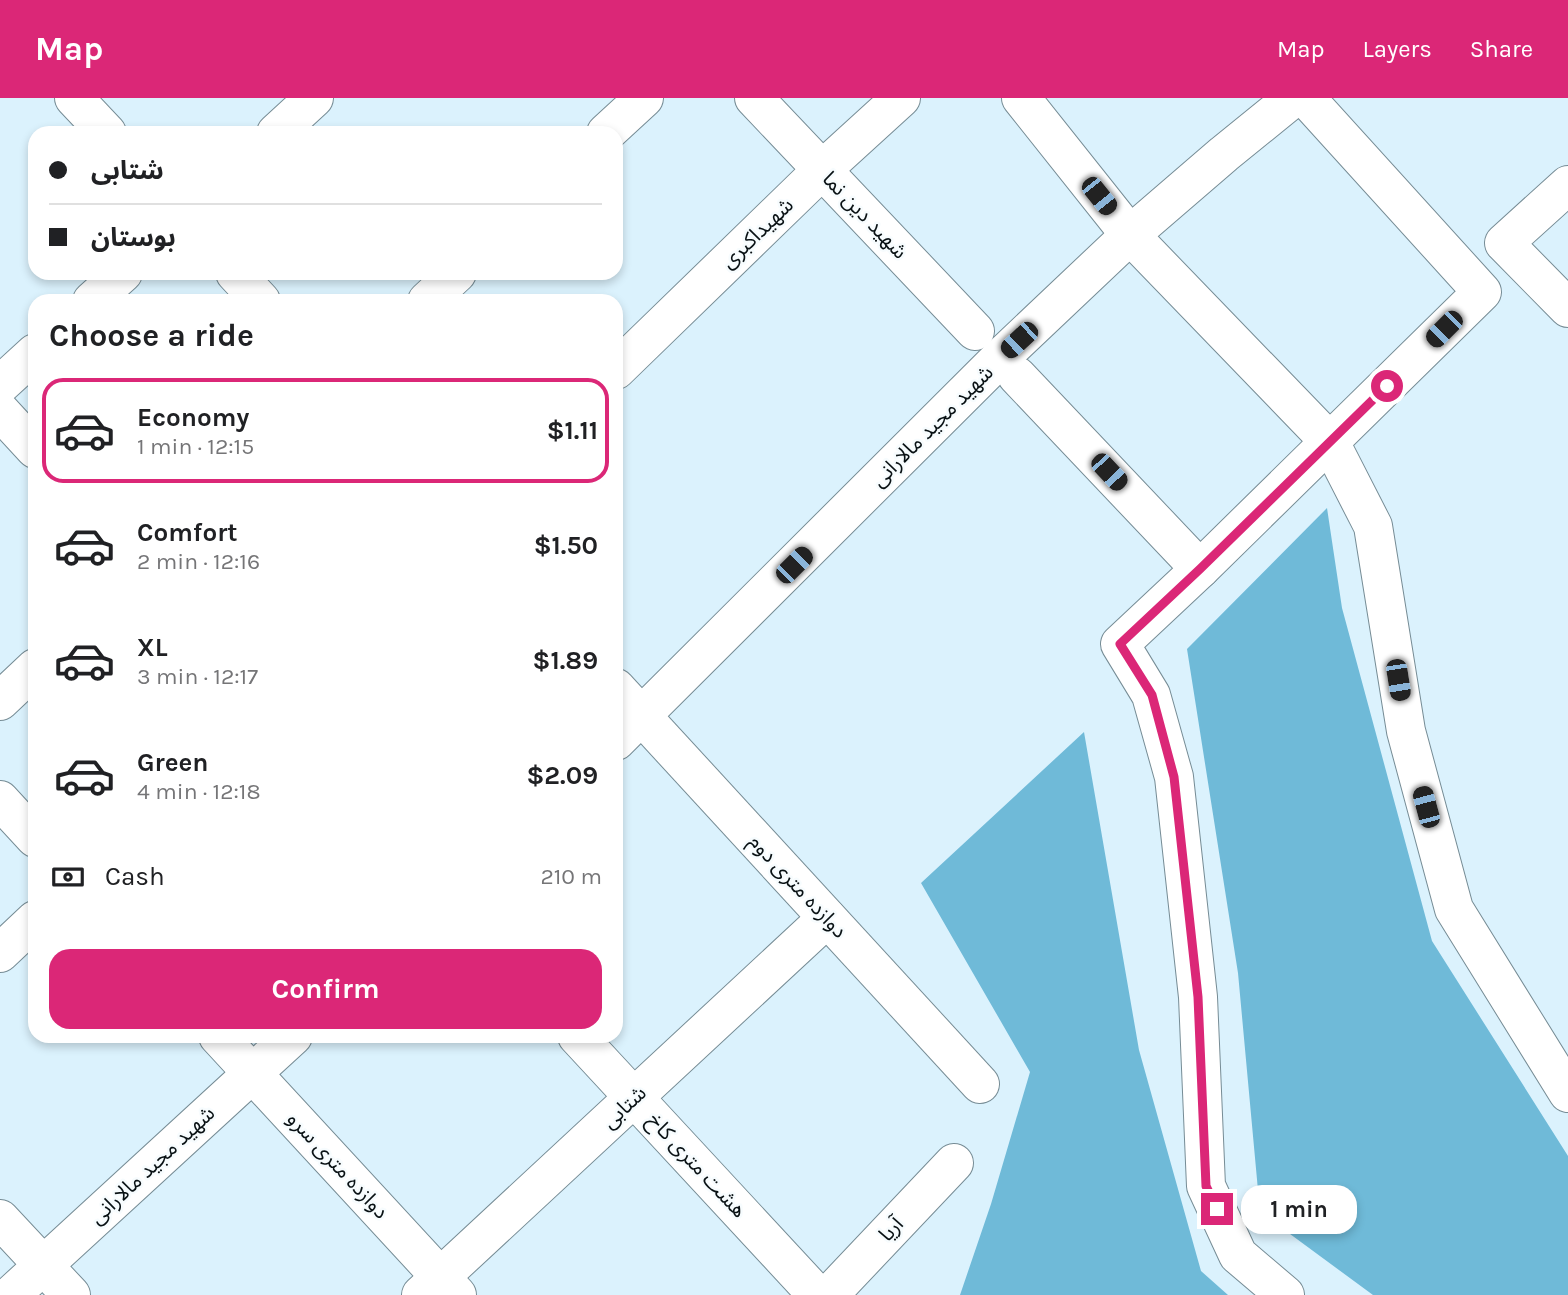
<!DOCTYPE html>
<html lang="en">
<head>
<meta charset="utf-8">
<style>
	body { margin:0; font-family:Karla,"Noto Sans Arabic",sans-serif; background:#f2f2f2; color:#202124; height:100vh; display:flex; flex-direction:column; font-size:26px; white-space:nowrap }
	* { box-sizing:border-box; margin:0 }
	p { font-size:23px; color:#757577 }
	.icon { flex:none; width:38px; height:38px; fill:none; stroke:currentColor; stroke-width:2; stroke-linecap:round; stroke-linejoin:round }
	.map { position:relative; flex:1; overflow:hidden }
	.side { position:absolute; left:28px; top:196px; width:595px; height:749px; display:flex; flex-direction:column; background:#fff; border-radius:21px; box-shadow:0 4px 10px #0003 }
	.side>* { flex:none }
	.hud { position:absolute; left:28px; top:28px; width:595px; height:154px; border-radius:21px; box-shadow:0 4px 10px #0003; display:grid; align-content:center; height:154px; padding:0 21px; background:#fff }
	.end { position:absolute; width:32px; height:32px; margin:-16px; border:9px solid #db2777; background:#fff; box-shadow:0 0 0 4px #fff }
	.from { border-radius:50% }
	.bubble { position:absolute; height:49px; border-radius:21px; background:#fff; box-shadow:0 4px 10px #0003; font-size:23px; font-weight:700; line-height:49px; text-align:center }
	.car { position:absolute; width:21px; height:42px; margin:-21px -10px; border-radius:9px; box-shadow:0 0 5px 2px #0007; background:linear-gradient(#222 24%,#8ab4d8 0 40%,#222 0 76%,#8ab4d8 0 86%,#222 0) }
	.hud b { display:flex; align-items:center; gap:24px; height:66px; font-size:26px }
	.hud b+b { border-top:2px solid #e0e0e0 }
	.hud i { width:18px; height:18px; background:#202124 }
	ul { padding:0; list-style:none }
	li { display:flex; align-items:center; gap:21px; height:105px; margin:0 14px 10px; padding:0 7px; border:4px solid transparent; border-radius:21px }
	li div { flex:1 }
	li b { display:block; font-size:26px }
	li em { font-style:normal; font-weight:700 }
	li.on { border-color:#db2777 }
	li>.icon { width:63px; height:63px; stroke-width:1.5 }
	h2 { padding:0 21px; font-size:32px; line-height:84px }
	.pay { display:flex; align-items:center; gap:18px; height:77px; padding:0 21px; font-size:26px }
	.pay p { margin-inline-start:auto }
	.action { display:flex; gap:14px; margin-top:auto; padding:14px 21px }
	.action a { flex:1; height:80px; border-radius:21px; background:#db2777; color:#fff; font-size:28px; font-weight:700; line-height:80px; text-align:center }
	header { display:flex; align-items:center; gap:42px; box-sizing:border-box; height:98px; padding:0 35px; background:#db2777; color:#fff }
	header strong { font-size:33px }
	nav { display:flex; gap:38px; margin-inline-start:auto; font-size:24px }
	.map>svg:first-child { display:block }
</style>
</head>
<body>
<header>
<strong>Map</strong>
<nav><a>Map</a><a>Layers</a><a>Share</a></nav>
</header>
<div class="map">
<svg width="1568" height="1197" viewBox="0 0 1568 1197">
	<rect width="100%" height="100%" fill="#dbf2fd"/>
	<g fill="#6fbad8">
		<polygon points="1327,410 1342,510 1432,843 1568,1058 1568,1197 1373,1197 1260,1114 1238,875 1187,551"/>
		<polygon points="1084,634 1139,952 1201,1173 1228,1197 960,1197 991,1106 1030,974 921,785"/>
	</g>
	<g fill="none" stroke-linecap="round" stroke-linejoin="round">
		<defs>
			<g id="minor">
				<polyline points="74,0 107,35"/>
				<polyline points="754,0 975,233"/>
				<polyline points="1021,0 1130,137 1330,344 1373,428 1406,633 1454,811 1568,995"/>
				<polyline points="276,35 314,0"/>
				<polyline points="606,35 644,0"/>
				<polyline points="1568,87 1504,145 1568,210"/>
				<polyline points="235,175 261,203"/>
				<polyline points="92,203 123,175"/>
				<polyline points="427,203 457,175"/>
				<polyline points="616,272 822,72 901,0"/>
				<polyline points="1017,278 1200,471"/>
				<polyline points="0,287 35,255"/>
				<polyline points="0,313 35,351"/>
				<polyline points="616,590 980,986"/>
				<polyline points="0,603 35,570"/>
				<polyline points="616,643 1000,260 1130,137 1224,56 1293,0"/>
				<polyline points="0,702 35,740"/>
				<polyline points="0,855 35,822"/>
				<polyline points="218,938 457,1197"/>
				<polyline points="577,938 817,1197"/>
				<polyline points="0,1121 71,1197"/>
				<polyline points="11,1197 293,938"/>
				<polyline points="421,1197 827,820"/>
				<polyline points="829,1197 954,1065"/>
				<polyline points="1285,1197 1238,1157 1206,1088 1198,899 1174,679 1151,597 1120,546 1200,471 1482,194 1306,0"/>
			</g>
		</defs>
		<use href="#minor" stroke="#768c95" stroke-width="40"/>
		<use href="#minor" stroke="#fff" stroke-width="38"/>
	</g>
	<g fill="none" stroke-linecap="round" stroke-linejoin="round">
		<polyline stroke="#db2777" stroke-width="9" points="1217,1111 1206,1088 1198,899 1174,679 1152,597 1120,546 1200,471 1387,288"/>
	</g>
	<g text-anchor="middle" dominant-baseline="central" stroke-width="5" stroke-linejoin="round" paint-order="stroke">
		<g font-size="21" fill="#091114" stroke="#f7fcfe">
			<text transform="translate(865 117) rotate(46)">شهید دین نما</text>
			<text transform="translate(757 135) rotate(-44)">شهیداکبری</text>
			<text transform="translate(932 328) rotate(-45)">شهید مجید مالارانی</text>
			<text transform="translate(798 788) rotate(47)">دوازده متری دوم</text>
			<text transform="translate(624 1009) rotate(-43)">شتابی</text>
			<text transform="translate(152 1067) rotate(-43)">شهید مجید مالارانی</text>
			<text transform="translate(338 1067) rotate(47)">دوازده متری سرو</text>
			<text transform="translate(697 1067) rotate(47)">هشت متری کاخ</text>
			<text transform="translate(891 1131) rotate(-47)">آریا</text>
		</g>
	</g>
</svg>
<i class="end from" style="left:1387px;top:288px"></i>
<i class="end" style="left:1217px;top:1111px"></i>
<div class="bubble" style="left:1241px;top:1087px;width:116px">1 min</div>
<i class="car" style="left:1099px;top:98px;rotate:141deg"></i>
<i class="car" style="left:1444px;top:231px;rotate:225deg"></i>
<i class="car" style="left:1019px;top:242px;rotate:227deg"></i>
<i class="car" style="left:1109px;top:374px;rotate:137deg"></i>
<i class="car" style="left:794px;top:467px;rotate:45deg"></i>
<i class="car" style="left:1398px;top:582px;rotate:171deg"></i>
<i class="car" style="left:1426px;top:709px;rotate:345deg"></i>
<div class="hud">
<b><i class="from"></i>شتابی</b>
<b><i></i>بوستان</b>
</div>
<section class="side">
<h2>Choose a ride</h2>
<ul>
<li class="on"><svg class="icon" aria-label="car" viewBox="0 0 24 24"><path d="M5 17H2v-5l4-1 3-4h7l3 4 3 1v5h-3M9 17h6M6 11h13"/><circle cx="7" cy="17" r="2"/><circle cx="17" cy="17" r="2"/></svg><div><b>Economy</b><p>1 min · 12:15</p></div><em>$1.11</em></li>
<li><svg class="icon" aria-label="car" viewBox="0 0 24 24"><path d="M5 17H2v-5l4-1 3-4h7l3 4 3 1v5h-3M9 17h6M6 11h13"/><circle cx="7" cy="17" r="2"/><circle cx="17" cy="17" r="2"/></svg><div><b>Comfort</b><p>2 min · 12:16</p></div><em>$1.50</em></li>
<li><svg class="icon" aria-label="car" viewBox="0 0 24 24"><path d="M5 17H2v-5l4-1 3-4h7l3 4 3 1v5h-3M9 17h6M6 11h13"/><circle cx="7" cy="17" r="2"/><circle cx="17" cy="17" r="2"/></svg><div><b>XL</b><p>3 min · 12:17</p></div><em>$1.89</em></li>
<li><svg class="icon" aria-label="car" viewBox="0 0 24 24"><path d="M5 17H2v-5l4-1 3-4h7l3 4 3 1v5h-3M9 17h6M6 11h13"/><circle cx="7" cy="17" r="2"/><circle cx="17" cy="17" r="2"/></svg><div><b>Green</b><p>4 min · 12:18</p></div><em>$2.09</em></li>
</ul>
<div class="pay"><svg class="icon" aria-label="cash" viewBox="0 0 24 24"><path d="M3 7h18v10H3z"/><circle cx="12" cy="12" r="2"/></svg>Cash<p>210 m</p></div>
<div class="action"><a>Confirm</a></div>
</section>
</div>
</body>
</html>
